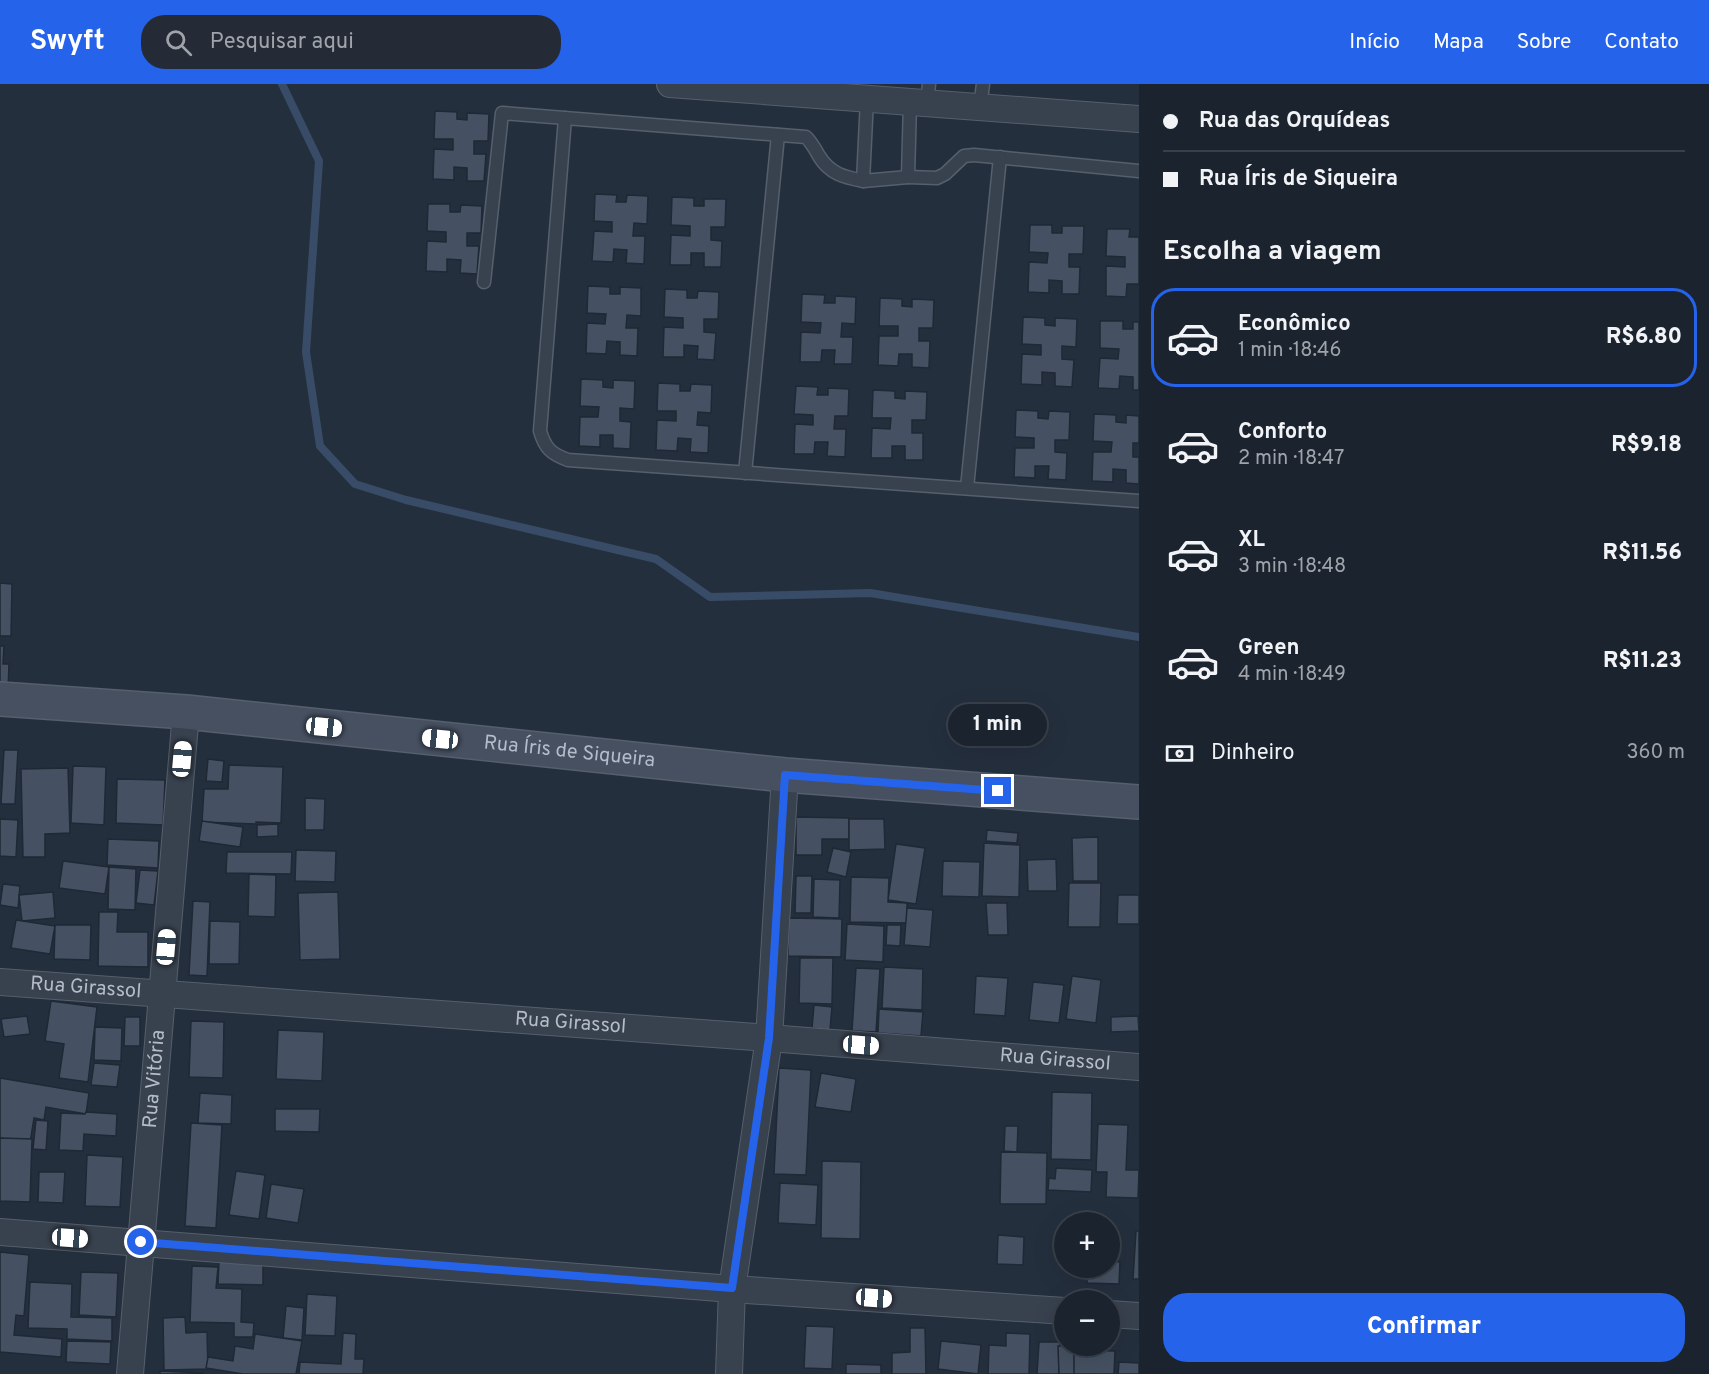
<!DOCTYPE html>
<html lang="pt">
<head>
<meta charset="utf-8">
<style>
	body { margin:0; font-family:Overpass,sans-serif; background:#242b36; color:#f1f3f6; height:100vh; display:flex; flex-direction:column; font-size:22px; white-space:nowrap }
	* { box-sizing:border-box; margin:0 }
	p { font-size:20px; color:#a0a4aa }
	.icon { flex:none; width:33px; height:33px; fill:none; stroke:currentColor; stroke-width:2; stroke-linecap:round; stroke-linejoin:round }
	.map { position:relative; flex:1; overflow:hidden }
	.drawer { display:flex; flex-direction:column; background:#1b232e; width:570px }
	.drawer>* { flex:none }
	.hud { display:grid; align-content:center; height:132px; padding:0 24px; background:#1b232e }
	.buttons { position:absolute; left:1054px; top:1128px; display:grid; gap:12px }
	.buttons a { display:grid; place-items:center; width:66px; height:66px; border-radius:50%; background:#1b232e; box-shadow:0 6px 24px #0002,0 0 0 2px #39404a; font-size:30px }
	.end { position:absolute; width:27px; height:27px; margin:-14px; border:8px solid #2563eb; background:#fff; box-shadow:0 0 0 3px #fff }
	.from { border-radius:50% }
	.bubble { position:absolute; height:42px; border-radius:21px; background:#1b232e; box-shadow:0 6px 24px #0002,0 0 0 2px #39404a; font-size:20px; font-weight:800; line-height:42px; text-align:center }
	.car { position:absolute; width:18px; height:36px; margin:-18px -9px; border-radius:8px; box-shadow:0 0 4px 2px #0007; background:linear-gradient(#fff 24%,#345 0 40%,#fff 0 76%,#345 0 86%,#fff 0) }
	.hud b { display:flex; align-items:center; gap:21px; height:57px; font-size:22px }
	.hud b+b { border-top:2px solid #39404a }
	.hud i { width:15px; height:15px; background:#f1f3f6 }
	ul { padding:0; list-style:none }
	li { display:flex; align-items:center; gap:18px; height:99px; margin:0 12px 9px; padding:0 12px; border:3px solid transparent; border-radius:24px }
	li div { flex:1 }
	li b { display:block; font-size:22px }
	li em { font-style:normal; font-weight:800 }
	li.on { border-color:#2563eb }
	li>.icon { width:54px; height:54px; stroke-width:1.5 }
	h2 { padding:0 24px; font-size:27px; line-height:72px }
	.pay { display:flex; align-items:center; gap:15px; height:66px; padding:0 24px; font-size:22px }
	.pay p { margin-inline-start:auto }
	.primary-button { display:flex; gap:12px; margin-top:auto; padding:12px 24px }
	.primary-button a { flex:1; height:69px; border-radius:24px; background:#2563eb; color:#fff; font-size:24px; font-weight:800; line-height:69px; text-align:center }
	header { display:flex; align-items:center; gap:36px; box-sizing:border-box; height:84px; padding:0 30px; background:#2563eb; color:#fff }
	header strong { font-size:28px }
	nav { display:flex; gap:33px; margin-inline-start:auto; font-size:21px }
	.search { width:420px; height:54px; background:#242b36; display:flex; align-items:center; gap:15px; box-sizing:border-box; padding:0 21px; border-radius:24px; color:#a0a4aa; font-size:22px }
	main { display:flex; flex:1; min-height:0 }
	.map>svg:first-child { display:block }
</style>
</head>
<body>
<header>
<strong>Swyft</strong>
<div class="search"><svg class="icon" aria-label="search" viewBox="0 0 24 24"><circle cx="10" cy="10" r="6"/><path d="M15 15l6 6"/></svg>Pesquisar aqui</div>
<nav><a>Início</a><a>Mapa</a><a>Sobre</a><a>Contato</a></nav>
</header>
<main>
<div class="map">
<svg width="1139" height="1290" viewBox="0 0 1139 1290">
	<rect width="100%" height="100%" fill="#242f3e"/>
	<g fill="none" stroke-linecap="round" stroke-linejoin="round">
		<polyline stroke="#394c67" stroke-width="8" points="282,0 319,77 306,268 320,362 355,400 406,416 656,475 710,513 870,509 1139,553"/>
	</g>
	<g fill="#455162" stroke="#1f2835" stroke-width="1.5">
		<polygon points="435,27 457,28 457,35 467,36 467,29 489,30 488,57 474,57 474,70 486,70 484,97 467,97 467,84 454,83 454,96 433,95 434,65 453,66 453,55 434,55"/>
		<polygon points="595,110 617,111 616,118 626,118 627,111 648,112 647,140 634,139 633,152 645,152 644,180 626,179 627,166 614,165 613,178 592,177 594,147 612,148 612,138 594,137"/>
		<polygon points="672,113 694,114 694,122 704,122 704,115 726,115 725,143 711,143 711,156 722,157 721,183 704,183 704,169 691,169 691,181 670,181 671,151 690,152 690,142 671,141"/>
		<polygon points="428,120 450,120 450,128 460,128 461,121 482,122 481,149 467,149 467,162 479,162 477,190 460,189 461,176 447,175 447,188 426,187 427,157 446,158 446,148 427,147"/>
		<polygon points="1030,141 1052,141 1052,149 1062,149 1062,142 1084,142 1083,170 1069,170 1069,183 1080,183 1079,210 1062,210 1062,197 1049,196 1049,209 1028,208 1029,178 1047,179 1048,169 1029,168"/>
		<polygon points="1107,145 1130,145 1129,153 1139,153 1139,200 1127,200 1126,213 1106,212 1106,182 1125,183 1125,173 1106,172"/>
		<polygon points="588,202 610,203 610,210 620,210 620,203 641,204 641,232 627,231 626,244 638,244 637,272 620,271 620,258 607,257 606,270 586,269 587,239 605,240 606,230 587,229"/>
		<polygon points="665,205 687,206 687,214 697,214 698,207 719,208 718,235 704,235 704,248 716,249 714,276 697,275 698,262 684,261 684,273 663,273 664,243 683,244 683,234 664,233"/>
		<polygon points="802,210 825,211 824,219 835,219 835,212 856,213 855,240 842,239 841,253 853,253 852,280 834,280 835,266 822,266 821,278 800,278 801,248 820,249 821,239 801,238"/>
		<polygon points="880,214 902,215 902,222 912,223 912,215 934,216 933,244 919,244 919,257 930,257 929,284 912,283 912,270 899,270 898,282 878,281 879,252 898,252 898,242 879,242"/>
		<polygon points="1023,233 1045,234 1045,241 1055,242 1055,234 1077,235 1076,263 1062,262 1062,275 1074,276 1072,303 1055,302 1055,289 1042,288 1042,301 1021,300 1022,270 1041,271 1041,261 1022,260"/>
		<polygon points="1100,237 1123,237 1123,245 1133,245 1133,238 1139,238 1139,306 1133,306 1133,293 1120,292 1119,305 1098,304 1100,274 1118,275 1119,265 1100,264"/>
		<polygon points="581,295 603,296 603,303 613,304 613,296 635,297 634,325 620,324 620,337 631,338 630,365 613,364 613,351 600,351 600,363 579,362 580,333 598,333 599,323 580,322"/>
		<polygon points="658,299 680,300 680,307 690,307 691,300 712,301 711,329 698,328 697,341 709,342 708,369 690,368 691,355 678,354 677,367 656,366 657,336 676,337 676,327 657,327"/>
		<polygon points="796,302 818,303 817,311 828,311 828,304 849,305 848,332 835,332 834,345 846,345 845,373 827,372 828,358 815,358 814,370 794,370 795,340 813,341 813,331 794,330"/>
		<polygon points="873,306 895,307 895,314 905,315 905,307 927,308 926,336 912,336 912,349 923,349 923,376 905,376 905,362 892,362 892,374 871,374 872,344 890,345 891,334 872,334"/>
		<polygon points="1016,326 1038,327 1038,334 1048,335 1049,327 1070,328 1069,356 1055,356 1055,368 1067,369 1066,396 1048,395 1049,382 1035,382 1035,394 1014,393 1015,364 1034,364 1034,354 1015,353"/>
		<polygon points="1094,330 1116,331 1116,338 1126,339 1126,331 1139,332 1139,359 1133,359 1133,373 1139,373 1139,400 1126,399 1126,386 1113,385 1113,398 1092,397 1093,368 1111,368 1112,358 1093,357"/>
		<polygon points="0,499 12,500 11,552 0,552"/>
		<polygon points="0,562 4,562 3,580 9,580 8,607 0,607"/>
		<polygon points="4,666 18,666 15,720 1,720"/>
		<polygon points="208,675 224,677 222,698 206,697"/>
		<polygon points="229,681 283,683 281,739 256,738 256,740 202,738 204,705 228,705"/>
		<polygon points="73,682 106,683 104,741 71,739"/>
		<polygon points="68,684 70,749 45,750 45,773 23,773 21,685"/>
		<polygon points="117,695 165,696 163,741 116,739"/>
		<polygon points="305,714 325,715 324,746 305,746"/>
		<polygon points="796,733 849,734 849,755 822,755 822,771 796,771"/>
		<polygon points="0,735 18,736 16,773 0,772"/>
		<polygon points="849,735 884,735 885,765 849,766"/>
		<polygon points="202,737 243,743 240,763 199,757"/>
		<polygon points="278,740 278,752 257,753 257,741"/>
		<polygon points="987,746 1018,749 1017,759 986,757"/>
		<polygon points="1098,753 1098,797 1073,797 1072,754"/>
		<polygon points="108,755 159,757 158,784 107,781"/>
		<polygon points="984,759 1020,761 1019,813 982,812"/>
		<polygon points="896,760 925,764 916,820 888,816"/>
		<polygon points="833,764 851,768 846,793 827,788"/>
		<polygon points="296,766 336,767 335,798 295,797"/>
		<polygon points="227,768 292,768 291,790 226,789"/>
		<polygon points="1056,775 1057,807 1028,807 1027,776"/>
		<polygon points="63,777 109,783 105,810 59,804"/>
		<polygon points="943,777 980,778 979,813 942,812"/>
		<polygon points="109,783 136,785 135,826 108,825"/>
		<polygon points="140,786 158,787 154,821 136,819"/>
		<polygon points="249,790 276,791 275,833 248,832"/>
		<polygon points="796,792 812,792 811,829 795,829"/>
		<polygon points="851,793 889,794 888,818 907,819 907,839 850,838"/>
		<polygon points="814,795 840,796 839,834 813,833"/>
		<polygon points="1069,799 1101,799 1100,843 1068,843"/>
		<polygon points="3,800 20,802 18,824 0,821"/>
		<polygon points="53,808 55,834 22,837 19,811"/>
		<polygon points="338,808 340,875 300,876 298,809"/>
		<polygon points="1118,811 1139,811 1139,840 1117,840"/>
		<polygon points="193,817 210,818 207,892 189,891"/>
		<polygon points="986,819 1007,819 1008,851 988,851"/>
		<polygon points="907,824 933,826 930,863 904,861"/>
		<polygon points="99,828 118,828 117,848 148,848 148,883 98,882"/>
		<polygon points="789,834 842,835 841,873 788,872"/>
		<polygon points="16,836 55,842 50,870 11,864"/>
		<polygon points="210,837 240,838 239,880 209,880"/>
		<polygon points="847,840 884,842 883,878 845,876"/>
		<polygon points="55,841 91,841 90,876 54,875"/>
		<polygon points="887,841 901,841 900,862 886,861"/>
		<polygon points="800,874 833,874 832,920 799,919"/>
		<polygon points="884,883 923,885 922,926 882,924"/>
		<polygon points="856,884 880,885 876,948 852,947"/>
		<polygon points="976,892 1008,894 1005,932 974,930"/>
		<polygon points="1072,892 1101,896 1096,939 1066,935"/>
		<polygon points="1033,898 1064,901 1059,939 1029,936"/>
		<polygon points="51,917 97,923 88,998 59,994 64,960 45,957"/>
		<polygon points="814,921 832,923 830,946 812,944"/>
		<polygon points="879,925 923,928 921,952 878,949"/>
		<polygon points="27,932 30,950 4,953 1,935"/>
		<polygon points="1138,932 1139,947 1111,948 1111,933"/>
		<polygon points="125,933 140,933 140,962 124,962"/>
		<polygon points="191,937 224,938 223,994 189,993"/>
		<polygon points="95,943 122,944 121,977 94,976"/>
		<polygon points="278,946 324,948 322,997 276,995"/>
		<polygon points="94,979 120,981 117,1003 91,1001"/>
		<polygon points="779,984 811,986 806,1091 774,1090"/>
		<polygon points="821,989 856,995 851,1028 815,1023"/>
		<polygon points="0,994 89,1009 86,1030 46,1023 44,1036 34,1034 30,1059 0,1054"/>
		<polygon points="1052,1008 1092,1009 1091,1076 1051,1075"/>
		<polygon points="200,1009 232,1011 231,1040 198,1039"/>
		<polygon points="275,1025 320,1025 319,1048 275,1047"/>
		<polygon points="86,1028 117,1030 116,1052 84,1050 83,1067 59,1066 61,1029 85,1030"/>
		<polygon points="36,1036 48,1037 46,1066 33,1065"/>
		<polygon points="191,1039 222,1041 216,1144 185,1142"/>
		<polygon points="1098,1040 1128,1041 1126,1086 1139,1086 1138,1114 1106,1113 1107,1088 1096,1088"/>
		<polygon points="1005,1042 1018,1042 1017,1068 1004,1067"/>
		<polygon points="0,1054 32,1055 30,1118 0,1117"/>
		<polygon points="1001,1068 1047,1069 1046,1120 1000,1120"/>
		<polygon points="87,1071 123,1073 120,1123 85,1122"/>
		<polygon points="822,1077 861,1078 860,1155 821,1154"/>
		<polygon points="1056,1084 1092,1086 1091,1108 1048,1106 1049,1094 1055,1095"/>
		<polygon points="236,1087 265,1091 259,1135 229,1131"/>
		<polygon points="39,1088 65,1088 63,1119 38,1118"/>
		<polygon points="780,1099 818,1101 816,1141 778,1139"/>
		<polygon points="271,1100 304,1105 298,1139 266,1134"/>
		<polygon points="1136,1147 1139,1147 1139,1195 1133,1195"/>
		<polygon points="998,1151 1024,1153 1023,1181 997,1180"/>
		<polygon points="0,1168 29,1171 24,1232 16,1231 14,1251 62,1255 61,1273 0,1268"/>
		<polygon points="1110,1177 1120,1178 1119,1200 1087,1199 1087,1184 1110,1184"/>
		<polygon points="219,1178 263,1180 263,1201 218,1200"/>
		<polygon points="192,1182 218,1183 216,1204 242,1205 241,1238 254,1239 253,1253 234,1253 234,1239 190,1238"/>
		<polygon points="81,1188 118,1189 116,1233 79,1231"/>
		<polygon points="30,1198 72,1200 71,1233 112,1234 112,1257 67,1255 67,1245 28,1244"/>
		<polygon points="307,1210 337,1212 335,1252 305,1251"/>
		<polygon points="286,1222 304,1224 302,1256 283,1254"/>
		<polygon points="185,1233 186,1249 207,1248 208,1285 164,1286 163,1234"/>
		<polygon points="806,1242 834,1243 832,1285 804,1284"/>
		<polygon points="910,1244 925,1244 926,1290 892,1290 892,1269 910,1268"/>
		<polygon points="343,1249 356,1250 355,1275 364,1275 363,1290 299,1290 300,1278 341,1280"/>
		<polygon points="1006,1249 1030,1250 1029,1290 988,1290 989,1261 1006,1262"/>
		<polygon points="255,1250 302,1257 296,1290 243,1290 206,1284 208,1273 233,1277 235,1262 253,1265"/>
		<polygon points="67,1257 111,1258 110,1280 66,1278"/>
		<polygon points="941,1257 981,1261 978,1290 938,1285"/>
		<polygon points="1039,1258 1060,1258 1059,1290 1037,1290"/>
		<polygon points="1058,1262 1074,1262 1075,1290 1059,1290"/>
		<polygon points="1074,1266 1115,1267 1114,1290 1074,1290"/>
		<polygon points="1119,1278 1139,1279 1139,1290 1118,1290"/>
		<polygon points="846,1280 881,1281 881,1290 846,1290"/>
		<polygon points="160,1287 203,1289 203,1290 160,1290"/>
	</g>
	<g fill="none" stroke-linecap="round" stroke-linejoin="round">
		<defs>
			<g id="lane">
				<polyline points="867,15 863,97 908,93 910,18"/>
				<polyline points="927,19 929,0"/>
				<polyline points="980,23 983,0"/>
				<path d="M565,34L540,347C545,364 551,370 568,376L1139,417"/>
				<polyline points="908,93 937,94 945,90 964,72 974,71 1139,87"/>
				<path d="M484,198L502,29L806,53C812,59 815,65 819,72C830,90 844,93 863,97"/>
				<polyline points="745,389 778,51"/>
				<polyline points="967,404 1000,73"/>
			</g>
			<g id="street">
				<polyline points="670,0 1139,35"/>
				<path id="s1" d="M0,898L769,954L1139,983"/>
				<polyline points="0,1148 732,1205 1065,1227"/>
				<polyline points="1110,1230 1139,1232"/>
				<path id="s2" d="M130,1290L186,628"/>
				<polyline points="729,1290 732,1205 769,954 785,691"/>
			</g>
			<g id="secondary">
				<path id="s3" d="M0,615L186,628L785,691L1139,718"/>
			</g>
		</defs>
		<use href="#lane" stroke="#565f6c" stroke-width="15"/>
		<use href="#street" stroke="#565f6c" stroke-width="28"/>
		<use href="#secondary" stroke="#565f6c" stroke-width="36"/>
		<use href="#lane" stroke="#38414e" stroke-width="12"/>
		<use href="#street" stroke="#38414e" stroke-width="26"/>
		<use href="#secondary" stroke="#465061" stroke-width="33"/>
	</g>
	<g fill="none" stroke-linecap="round" stroke-linejoin="round">
		<polyline stroke="#2563eb" stroke-width="8" points="141,1158 732,1204 769,954 785,691 998,707"/>
	</g>
	<g text-anchor="middle" dominant-baseline="central" stroke-width="4.5" stroke-linejoin="round" paint-order="stroke">
		<g font-size="20" fill="#b4bcc9" stroke="#1d2633">
			<text stroke="none"><textPath href="#s3" startOffset="572">Rua Íris de Siqueira</textPath></text>
			<text stroke="none"><textPath href="#s1" startOffset="86">Rua Girassol</textPath></text>
			<text stroke="none"><textPath href="#s1" startOffset="572">Rua Girassol</textPath></text>
			<text stroke="none"><textPath href="#s1" startOffset="1058">Rua Girassol</textPath></text>
			<text stroke="none"><textPath href="#s2" startOffset="296">Rua Vitória</textPath></text>
		</g>
	</g>
</svg>
<div class="buttons">
<a>+</a>
<a>−</a>
</div>
<i class="end from" style="left:141px;top:1158px"></i>
<i class="end" style="left:998px;top:707px"></i>
<div class="bubble" style="left:948px;top:620px;width:99px">1 min</div>
<i class="car" style="left:324px;top:643px;rotate:96deg"></i>
<i class="car" style="left:440px;top:655px;rotate:276deg"></i>
<i class="car" style="left:182px;top:675px;rotate:5deg"></i>
<i class="car" style="left:166px;top:863px;rotate:5deg"></i>
<i class="car" style="left:861px;top:961px;rotate:94deg"></i>
<i class="car" style="left:70px;top:1154px;rotate:94deg"></i>
<i class="car" style="left:874px;top:1214px;rotate:94deg"></i>
</div>
<section class="drawer">
<div class="hud">
<b><i class="from"></i>Rua das Orquídeas</b>
<b><i></i>Rua Íris de Siqueira</b>
</div>
<h2>Escolha a viagem</h2>
<ul>
<li class="on"><svg class="icon" aria-label="car" viewBox="0 0 24 24"><path d="M5 17H2v-5l4-1 3-4h7l3 4 3 1v5h-3M9 17h6M6 11h13"/><circle cx="7" cy="17" r="2"/><circle cx="17" cy="17" r="2"/></svg><div><b>Econômico</b><p>1 min · 18:46</p></div><em>R$6.80</em></li>
<li><svg class="icon" aria-label="car" viewBox="0 0 24 24"><path d="M5 17H2v-5l4-1 3-4h7l3 4 3 1v5h-3M9 17h6M6 11h13"/><circle cx="7" cy="17" r="2"/><circle cx="17" cy="17" r="2"/></svg><div><b>Conforto</b><p>2 min · 18:47</p></div><em>R$9.18</em></li>
<li><svg class="icon" aria-label="car" viewBox="0 0 24 24"><path d="M5 17H2v-5l4-1 3-4h7l3 4 3 1v5h-3M9 17h6M6 11h13"/><circle cx="7" cy="17" r="2"/><circle cx="17" cy="17" r="2"/></svg><div><b>XL</b><p>3 min · 18:48</p></div><em>R$11.56</em></li>
<li><svg class="icon" aria-label="car" viewBox="0 0 24 24"><path d="M5 17H2v-5l4-1 3-4h7l3 4 3 1v5h-3M9 17h6M6 11h13"/><circle cx="7" cy="17" r="2"/><circle cx="17" cy="17" r="2"/></svg><div><b>Green</b><p>4 min · 18:49</p></div><em>R$11.23</em></li>
</ul>
<div class="pay"><svg class="icon" aria-label="cash" viewBox="0 0 24 24"><path d="M3 7h18v10H3z"/><circle cx="12" cy="12" r="2"/></svg>Dinheiro<p>360 m</p></div>
<div class="primary-button"><a>Confirmar</a></div>
</section>
</main>
</body>
</html>
